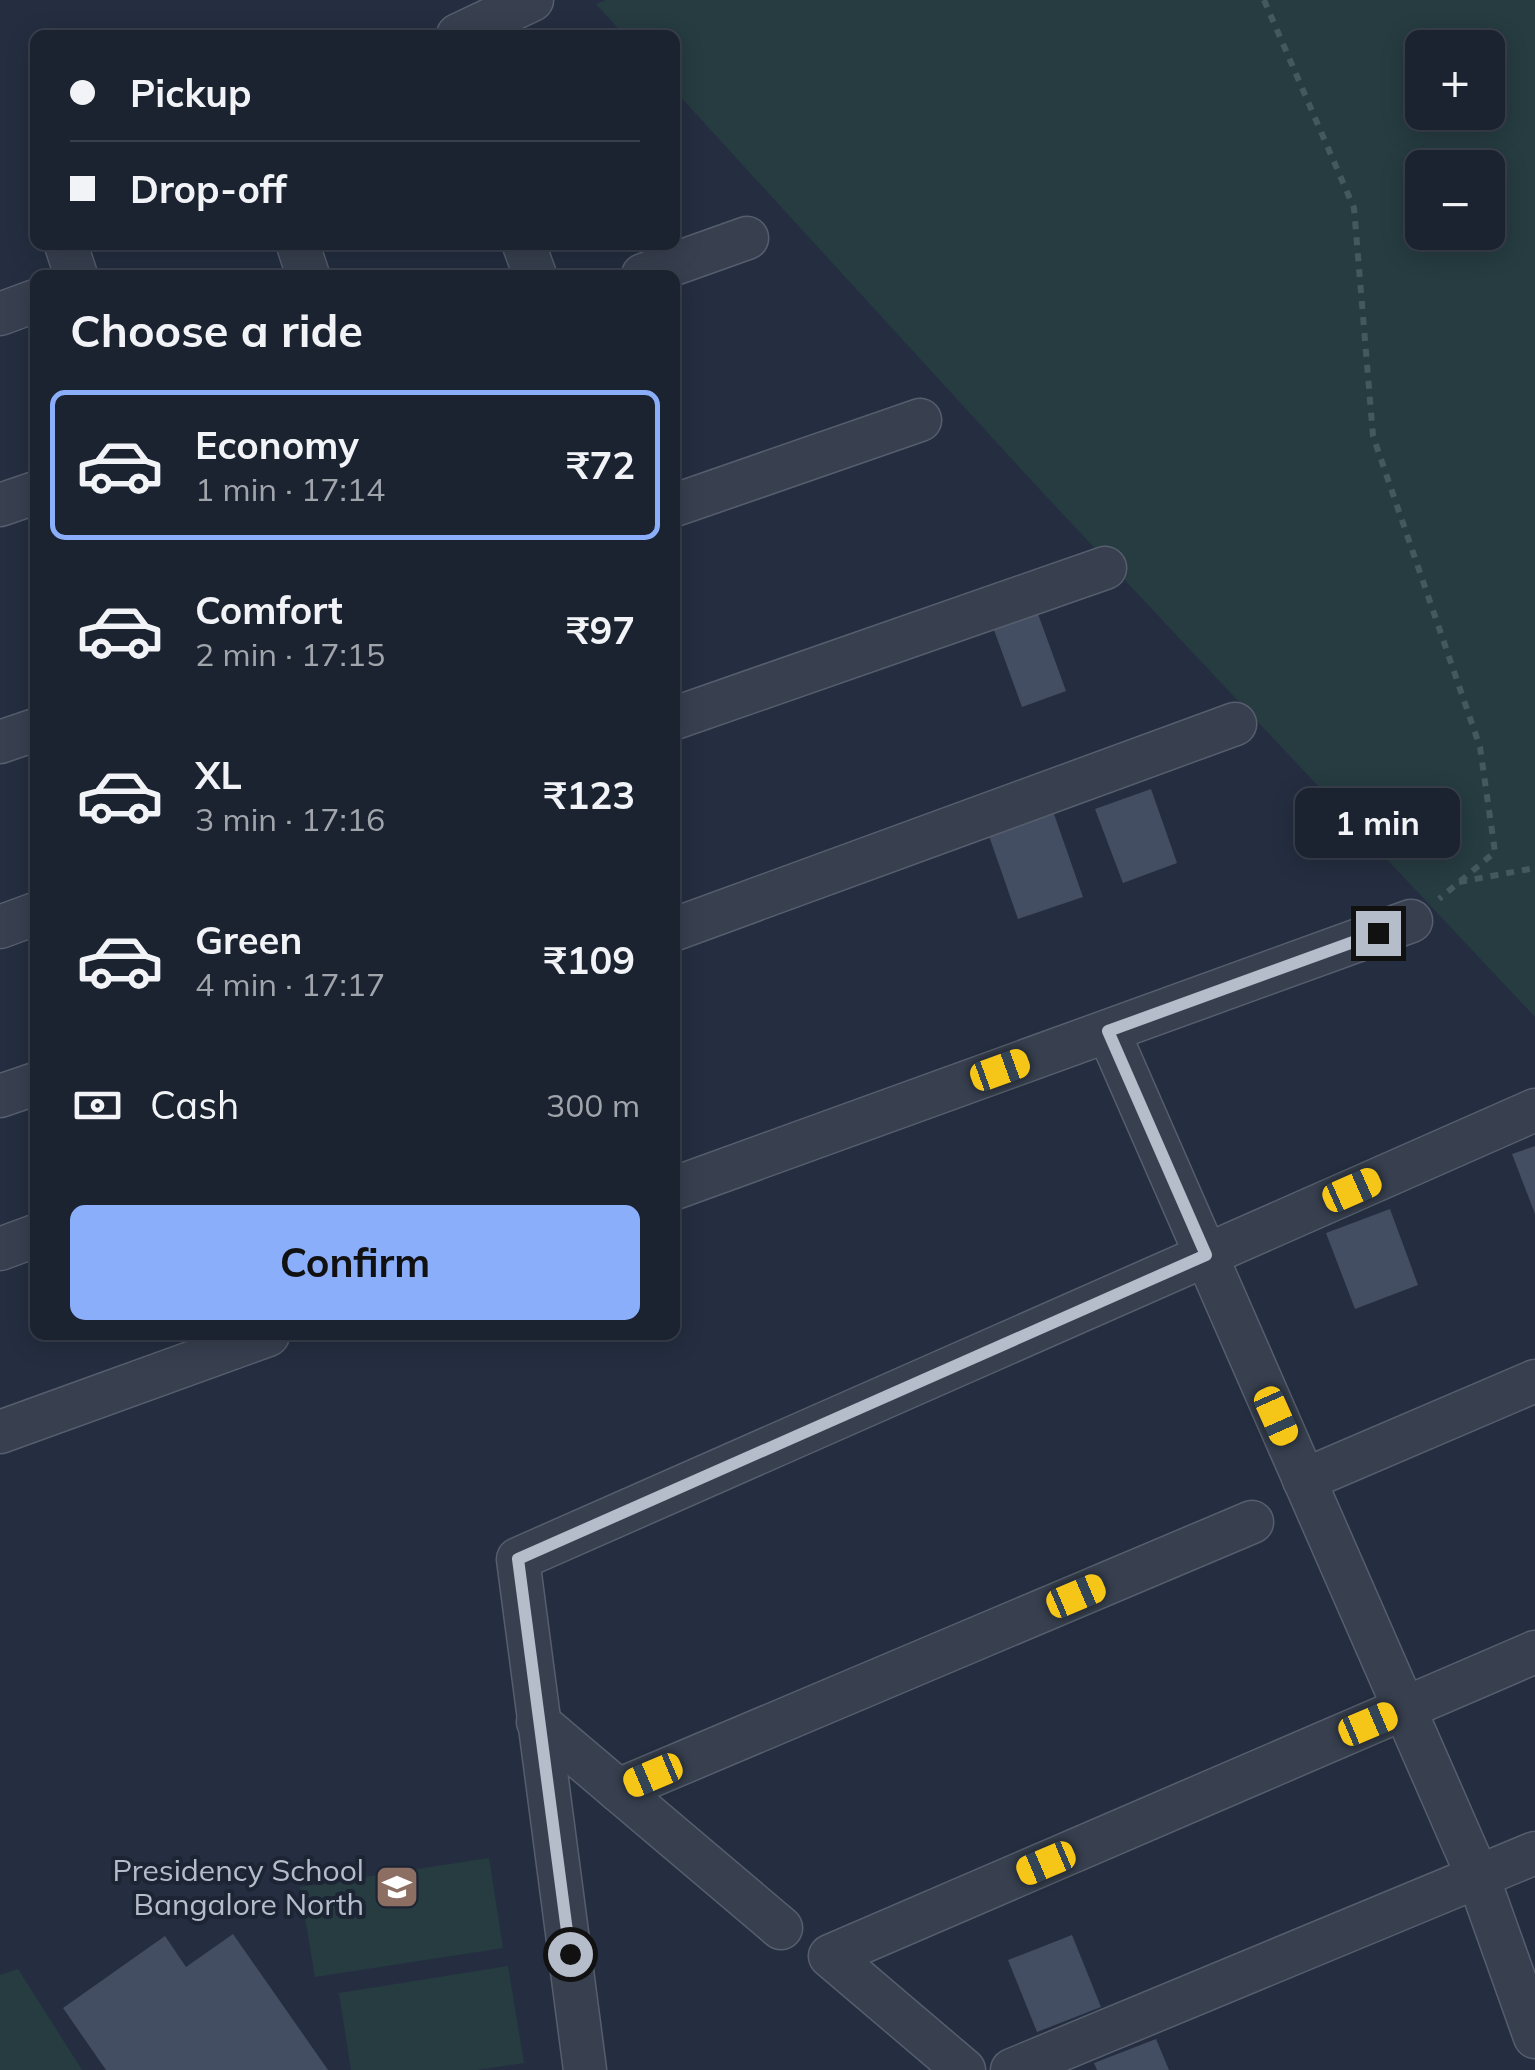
<!DOCTYPE html>
<html lang="en">
<head>
<meta charset="utf-8">
<style>
	body { margin:0; font-family:Mulish,sans-serif; background:#242a38; color:#f1f3f6; height:100vh; display:flex; flex-direction:column; font-size:38px; white-space:nowrap }
	* { box-sizing:border-box; margin:0 }
	p { font-size:32px; color:#a0a4ab }
	.icon { flex:none; width:55px; height:55px; fill:none; stroke:currentColor; stroke-width:2; stroke-linecap:round; stroke-linejoin:round }
	.map { position:relative; flex:1; overflow:hidden }
	.side { position:absolute; left:30px; top:270px; width:650px; height:1070px; display:flex; flex-direction:column; background:#1b2230; border-radius:15px; box-shadow:0 5px 25px #0003,0 0 0 2px #393f4c }
	.side>* { flex:none }
	.banner { position:absolute; left:30px; top:30px; width:650px; height:220px; border-radius:15px; box-shadow:0 5px 25px #0003,0 0 0 2px #393f4c; display:grid; align-content:center; height:220px; padding:0 40px; background:#1b2230 }
	.tools { position:absolute; left:1405px; top:30px; display:grid; gap:20px }
	.tools a { display:grid; place-items:center; width:100px; height:100px; border-radius:15px; background:#1b2230; box-shadow:0 5px 25px #0003,0 0 0 2px #393f4c; font-size:50px }
	.end { position:absolute; width:45px; height:45px; margin:-22px; border:12px solid #b5bcca; background:#111; box-shadow:0 0 0 5px #111 }
	.from { border-radius:50% }
	.bubble { position:absolute; height:70px; border-radius:15px; background:#1b2230; box-shadow:0 5px 25px #0003,0 0 0 2px #393f4c; font-size:32px; font-weight:700; line-height:70px; text-align:center }
	.car { position:absolute; width:30px; height:60px; margin:-30px -15px; border-radius:12px; box-shadow:0 0 8px 2px #0007; background:linear-gradient(#f5c518 24%,#345 0 40%,#f5c518 0 76%,#345 0 86%,#f5c518 0) }
	.banner b { display:flex; align-items:center; gap:35px; height:95px; font-size:38px }
	.banner b+b { border-top:2px solid #393f4c }
	.banner i { width:25px; height:25px; background:#f1f3f6 }
	ul { padding:0; list-style:none }
	li { display:flex; align-items:center; gap:30px; height:150px; margin:0 20px 15px; padding:0 20px; border:5px solid transparent; border-radius:15px }
	li div { flex:1 }
	li b { display:block; font-size:38px }
	li em { font-style:normal; font-weight:700 }
	li.selected { border-color:#8aaefa }
	li>.icon { width:90px; height:90px; stroke-width:1.5 }
	h2 { padding:0 40px; font-size:45px; line-height:120px }
	.pay { display:flex; align-items:center; gap:25px; height:110px; padding:0 40px; font-size:38px }
	.pay p { margin-inline-start:auto }
	.button { display:flex; gap:20px; margin-top:auto; padding:20px 40px }
	.button a { flex:1; height:115px; border-radius:15px; background:#8aaefa; color:#111; font-size:40px; font-weight:700; line-height:115px; text-align:center }
	.map>svg:first-child { display:block }
</style>
</head>
<body>
<div class="map">
<svg width="1535" height="2070" viewBox="0 0 1535 2070">
	<rect width="100%" height="100%" fill="#242e40"/>
	<g fill="#263c41" fill-rule="evenodd">
		<path d="M606,0H1535V1017L1043,493L675,91V35H624L596,4ZM1422,48H1488V112H1422ZM1422,168H1488V232H1422Z"/>
		<polygon points="489,1858 503,1948 315,1977 300,1887"/>
		<polygon points="508,1966 524,2063 477,2070 351,2070 339,1993"/>
		<polygon points="18,1969 82,2070 0,2070 0,1975"/>
	</g>
	<g fill="#434e62">
		<polygon points="1038,614 1066,691 1022,707 994,630"/>
		<polygon points="1151,789 1177,863 1123,883 1095,809"/>
		<polygon points="1054,814 1083,897 1018,919 989,836"/>
		<polygon points="1535,1146 1535,1214 1512,1154"/>
		<polygon points="1390,1209 1418,1285 1355,1309 1326,1233"/>
		<polygon points="233,1934 328,2070 106,2070 63,2008 165,1936 186,1967"/>
		<polygon points="1072,1935 1101,2007 1037,2032 1008,1960"/>
		<polygon points="1156,2039 1169,2070 1097,2070 1094,2063"/>
	</g>
	<g fill="none" stroke-linecap="round" stroke-linejoin="round">
		<defs>
			<g id="minor">
				<polyline points="458,35 532,0"/>
				<polyline points="66,245 76,275"/>
				<polyline points="298,245 308,275"/>
				<polyline points="524,245 535,275"/>
				<polyline points="643,275 747,238"/>
				<polyline points="0,314 35,301"/>
				<polyline points="0,505 35,493"/>
				<polyline points="675,505 920,420"/>
				<polyline points="675,718 1105,568"/>
				<polyline points="0,742 35,730"/>
				<polyline points="0,927 35,914"/>
				<polyline points="675,929 1235,724"/>
				<polyline points="1108,1031 1478,1877 1535,2037"/>
				<polyline points="0,1096 35,1084"/>
				<polyline points="675,1188 1411,921"/>
				<polyline points="0,1249 35,1236"/>
				<polyline points="0,1432 268,1335"/>
				<polyline points="1304,1480 1535,1381"/>
				<polyline points="538,1722 781,1928"/>
				<polyline points="618,1790 1252,1522"/>
				<polyline points="585,2070 518,1559 1535,1110"/>
				<polyline points="964,2070 830,1956 1535,1652"/>
				<polyline points="1012,2070 1535,1853"/>
			</g>
		</defs>
		<use href="#minor" stroke="#565e6d" stroke-width="45"/>
		<g stroke="#44595e" stroke-width="6" stroke-dasharray="8 8" stroke-linecap="butt">
			<polyline points="1264,0 1354,208 1373,436 1480,747 1495,852 1439,899"/>
			<polyline points="1459,882 1535,868"/>
		</g>
		<use href="#minor" stroke="#384050" stroke-width="42"/>
	</g>
	<g fill="none" stroke-linecap="round" stroke-linejoin="round">
		<polyline stroke="#b5bcca" stroke-width="12" points="570,1954 518,1559 1206,1255 1108,1031 1378,933"/>
	</g>
	<defs>
		<symbol id="school-square" viewBox="-11 -11 22 22"><rect x="-9" y="-9" width="18" height="18" rx="4" fill="#8d6e63" stroke="#1d2535"/><path d="M0-5L7-2L0 1L-7-2ZM-4 1L0 2.5L4 1V4Q0 6-4 4Z" fill="#fff"/></symbol>
	</defs>
	<g fill-rule="evenodd">
		<use href="#school-square" x="372" y="1862" width="50" height="50"/>
	</g>
	<g text-anchor="middle" dominant-baseline="central" stroke-width="8" stroke-linejoin="round" paint-order="stroke">
		<g font-size="30" fill="#b5bcca" stroke="#1d2535" text-anchor="end">
			<text x="364" y="1870">Presidency School<tspan x="364" dy="34">Bangalore North</tspan></text>
		</g>
	</g>
</svg>
<div class="tools">
<a>+</a>
<a>−</a>
</div>
<i class="end from" style="left:570px;top:1954px"></i>
<i class="end" style="left:1378px;top:933px"></i>
<div class="bubble" style="left:1295px;top:788px;width:165px">1 min</div>
<i class="car" style="left:1000px;top:1070px;rotate:70deg"></i>
<i class="car" style="left:1352px;top:1190px;rotate:66deg"></i>
<i class="car" style="left:1276px;top:1416px;rotate:156deg"></i>
<i class="car" style="left:1076px;top:1596px;rotate:67deg"></i>
<i class="car" style="left:1368px;top:1724px;rotate:67deg"></i>
<i class="car" style="left:653px;top:1775px;rotate:247deg"></i>
<i class="car" style="left:1046px;top:1863px;rotate:247deg"></i>
<div class="banner">
<b><i class="from"></i>Pickup</b>
<b><i></i>Drop-off</b>
</div>
<section class="side">
<h2>Choose a ride</h2>
<ul>
<li class="selected"><svg class="icon" aria-label="car" viewBox="0 0 24 24"><path d="M5 17H2v-5l4-1 3-4h7l3 4 3 1v5h-3M9 17h6M6 11h13"/><circle cx="7" cy="17" r="2"/><circle cx="17" cy="17" r="2"/></svg><div><b>Economy</b><p>1 min · 17:14</p></div><em>₹72</em></li>
<li><svg class="icon" aria-label="car" viewBox="0 0 24 24"><path d="M5 17H2v-5l4-1 3-4h7l3 4 3 1v5h-3M9 17h6M6 11h13"/><circle cx="7" cy="17" r="2"/><circle cx="17" cy="17" r="2"/></svg><div><b>Comfort</b><p>2 min · 17:15</p></div><em>₹97</em></li>
<li><svg class="icon" aria-label="car" viewBox="0 0 24 24"><path d="M5 17H2v-5l4-1 3-4h7l3 4 3 1v5h-3M9 17h6M6 11h13"/><circle cx="7" cy="17" r="2"/><circle cx="17" cy="17" r="2"/></svg><div><b>XL</b><p>3 min · 17:16</p></div><em>₹123</em></li>
<li><svg class="icon" aria-label="car" viewBox="0 0 24 24"><path d="M5 17H2v-5l4-1 3-4h7l3 4 3 1v5h-3M9 17h6M6 11h13"/><circle cx="7" cy="17" r="2"/><circle cx="17" cy="17" r="2"/></svg><div><b>Green</b><p>4 min · 17:17</p></div><em>₹109</em></li>
</ul>
<div class="pay"><svg class="icon" aria-label="cash" viewBox="0 0 24 24"><path d="M3 7h18v10H3z"/><circle cx="12" cy="12" r="2"/></svg>Cash<p>300 m</p></div>
<div class="button"><a>Confirm</a></div>
</section>
</div>
</body>
</html>
